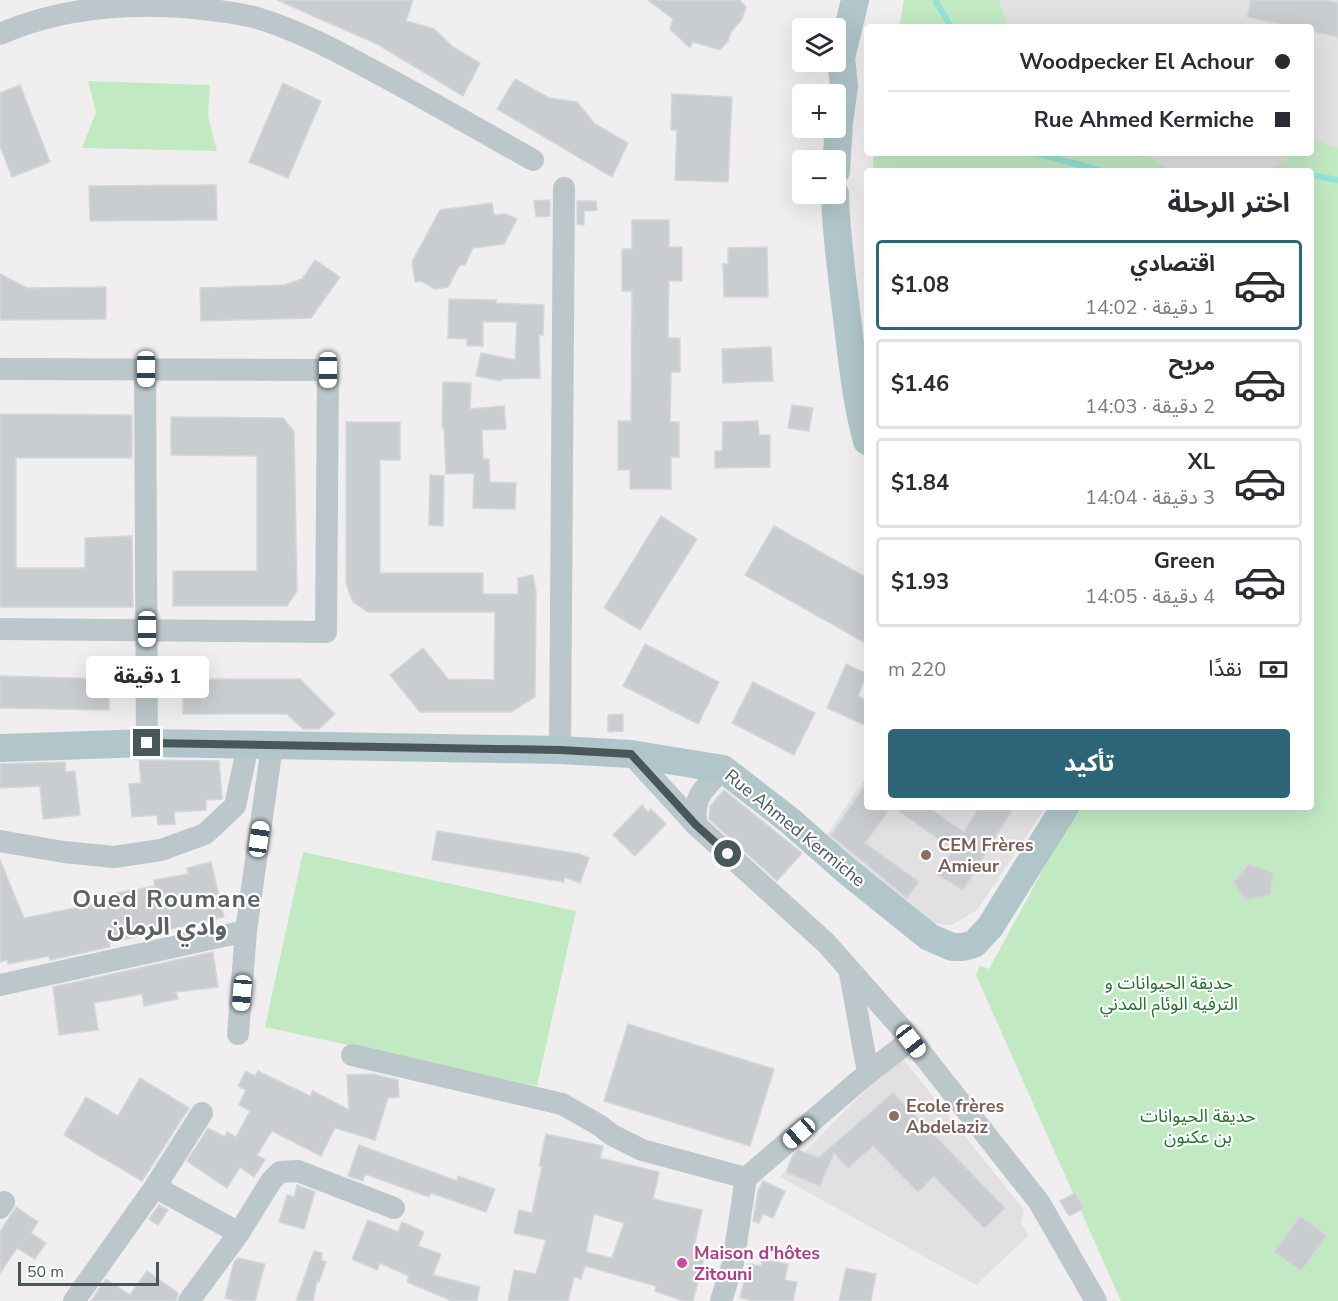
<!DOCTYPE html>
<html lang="ar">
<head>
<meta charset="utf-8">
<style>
	body { margin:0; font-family:"Nunito Sans","Noto Sans Arabic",sans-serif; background:#f2f2f3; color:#2b2b33; direction:rtl; height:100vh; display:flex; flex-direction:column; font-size:22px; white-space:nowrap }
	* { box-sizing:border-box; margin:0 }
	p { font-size:20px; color:#7c7c81 }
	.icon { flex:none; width:33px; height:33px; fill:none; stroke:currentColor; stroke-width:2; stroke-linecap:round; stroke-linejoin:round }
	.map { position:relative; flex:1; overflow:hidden; direction:ltr }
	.panel { position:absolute; left:864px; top:168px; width:450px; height:642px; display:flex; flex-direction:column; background:#fff; border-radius:6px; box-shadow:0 6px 24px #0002; direction:rtl }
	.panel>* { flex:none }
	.guide { position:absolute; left:864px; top:24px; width:450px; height:132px; border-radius:6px; box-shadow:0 6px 24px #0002; direction:rtl; display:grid; align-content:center; height:132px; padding:0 24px; background:#fff }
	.fabs { position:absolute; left:792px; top:18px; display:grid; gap:12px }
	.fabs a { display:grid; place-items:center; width:54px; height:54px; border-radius:6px; background:#fff; box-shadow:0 6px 24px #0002; font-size:30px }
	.scale { position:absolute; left:18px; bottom:15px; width:141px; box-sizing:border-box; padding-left:6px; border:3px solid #49575a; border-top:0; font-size:16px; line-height:21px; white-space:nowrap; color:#49575a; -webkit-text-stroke:4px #fff; paint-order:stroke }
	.end { position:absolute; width:27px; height:27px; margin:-14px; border:8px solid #49575a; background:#fff; box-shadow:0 0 0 3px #fff }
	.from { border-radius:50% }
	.bubble { position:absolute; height:42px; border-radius:6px; background:#fff; box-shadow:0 6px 24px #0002; font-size:20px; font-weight:700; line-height:42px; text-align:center; direction:rtl }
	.car { position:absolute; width:18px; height:36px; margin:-18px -9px; border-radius:8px; box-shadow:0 0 4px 2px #0007; background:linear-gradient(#fff 24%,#345 0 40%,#fff 0 76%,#345 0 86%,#fff 0) }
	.guide b { display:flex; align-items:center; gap:21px; height:57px; font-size:22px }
	.guide b+b { border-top:2px solid #e1e1e2 }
	.guide i { width:15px; height:15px; background:#2b2b33 }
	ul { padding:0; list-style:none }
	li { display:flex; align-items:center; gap:18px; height:90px; margin:0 12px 9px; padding:0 12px; border:3px solid #e1e1e2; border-radius:6px }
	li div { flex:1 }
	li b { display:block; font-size:22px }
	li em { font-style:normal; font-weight:700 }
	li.on { border-color:#2c6478 }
	li>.icon { width:54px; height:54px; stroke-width:1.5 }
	h2 { padding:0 24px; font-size:27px; line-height:72px }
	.pay { display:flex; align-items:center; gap:15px; height:66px; padding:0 24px; font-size:22px }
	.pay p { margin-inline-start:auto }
	.primary-button { display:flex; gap:12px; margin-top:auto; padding:12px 24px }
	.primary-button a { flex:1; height:69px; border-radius:6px; background:#2c6478; color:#fff; font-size:24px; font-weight:700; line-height:69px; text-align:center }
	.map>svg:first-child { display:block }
</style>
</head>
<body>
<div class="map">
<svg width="1338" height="1301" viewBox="0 0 1338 1301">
	<rect width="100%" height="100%" fill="#f1eeef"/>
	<g fill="#e2e0e1">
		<polygon points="999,0 1338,0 1338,162 1301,156 1261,171 1172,171 1144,153 1311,153 1311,27 1008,27"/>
		<polygon points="867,776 867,807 1046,807 977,910 952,925 926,923 822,841"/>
		<polygon points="900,1055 1024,1210 1021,1223 1029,1235 976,1285 780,1177"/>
	</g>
	<g fill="#c1eac3">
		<polygon points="904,0 999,0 1008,27 899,27"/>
		<polygon points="88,81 210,85 208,116 217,151 82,148 96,112"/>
		<polygon points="1311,138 1338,149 1338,1301 1121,1301 976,975 980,966 989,969 1077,807 1311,807 1311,171 1261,171 1289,160 1284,153 1311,153"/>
		<polygon points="874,153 1144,153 1172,171 873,171"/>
		<polygon points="303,852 576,911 537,1086 265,1027"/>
	</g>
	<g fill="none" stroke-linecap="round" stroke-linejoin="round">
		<g stroke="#93e2d7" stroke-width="6">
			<polyline points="936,2 951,27"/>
			<polyline points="1035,153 1103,171"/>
			<polyline points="1311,175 1338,180"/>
		</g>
	</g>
	<g fill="#c9cdd0" stroke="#d3d7d9" stroke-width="1.5" fill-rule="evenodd">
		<polygon points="277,0 413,0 406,21 434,29 453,47 480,63 463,96 377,44"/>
		<polygon points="648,0 739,0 746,7 742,19 731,32 728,41 720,50 693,42 690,48 670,29 673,19"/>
		<polygon points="1251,0 1323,0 1338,3 1338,37 1311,31 1311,27 1292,27 1247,17"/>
		<polygon points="515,79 549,98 577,102 595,124 628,143 612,177 497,109"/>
		<polygon points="283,83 321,101 288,178 249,162"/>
		<polygon points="20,85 50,162 12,177 0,146 0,93"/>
		<polygon points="672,94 732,97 728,182 675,180 677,130 671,130"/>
		<polygon points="216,185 217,220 90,221 89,186"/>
		<polygon points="549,200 550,200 550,216 536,217 534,201"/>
		<polygon points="577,201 596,201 597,210 584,211 584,225 577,224"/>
		<polygon points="492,203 494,215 506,214 517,219 504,244 473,248 465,265 460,265 448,287 435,289 421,281 415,282 412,262 440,210"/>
		<polygon points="632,220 669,220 669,247 682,247 682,281 669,281 668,338 680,338 680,372 671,372 670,422 679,422 679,457 671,457 671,489 630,489 630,470 618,470 618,421 631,421 632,291 622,291 622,249 632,249"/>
		<polygon points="767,247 768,297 724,297 723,264 728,264 728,248"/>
		<polygon points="315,260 340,277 311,318 201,321 200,288 284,285 302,279"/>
		<polygon points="0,274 27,288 106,287 106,319 0,320"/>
		<polygon points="449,299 496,300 496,303 544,305 543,335 539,335 540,378 502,379 502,381 476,376 481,353 515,360 517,322 483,322 483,346 467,346 467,339 448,338"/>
		<polygon points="771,347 773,381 723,383 722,349"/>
		<polygon points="443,382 471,383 470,409 504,406 506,429 482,430 483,459 489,459 490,482 516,483 515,509 473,508 474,473 446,474 444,427 442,427"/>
		<polygon points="792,405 813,408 809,431 788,428"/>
		<polygon points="0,414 132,415 132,458 16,458 16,568 85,568 85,538 132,536 133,607 0,607"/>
		<polygon points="171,417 283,418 294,431 297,591 287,606 173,606 173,571 257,571 257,456 171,455"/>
		<polygon points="758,421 759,435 770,435 770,467 715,468 715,451 722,451 723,422"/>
		<polygon points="346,422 400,422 400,460 380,460 380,573 483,573 483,594 518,594 518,578 533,575 536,592 535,697 511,712 420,712 390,675 423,648 448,679 494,680 495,612 368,612 353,602 346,583"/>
		<polygon points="430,475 444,476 443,526 429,525"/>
		<polygon points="661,516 697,539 640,630 604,608"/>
		<polygon points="774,526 867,578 867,644 745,575"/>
		<polygon points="645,644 719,682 698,724 623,686"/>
		<polygon points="846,664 867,674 858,696 867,701 867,726 827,708"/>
		<polygon points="0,676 112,679 133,676 133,697 109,697 109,710 0,708"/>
		<polygon points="183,679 300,679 335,714 319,729 303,729 287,714 183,714"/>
		<polygon points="753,682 815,713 794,755 732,723"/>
		<polygon points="623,714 623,731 608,732 608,715"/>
		<polygon points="139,760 219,761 222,799 206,800 206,810 174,812 175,824 158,825 157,815 132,817 129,784 141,783"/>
		<polygon points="65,762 66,772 75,771 80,815 43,819 40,786 0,788 0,764"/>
		<polygon points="867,783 867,807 891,807 865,843 919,882 907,898 831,835"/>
		<polygon points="724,790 802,853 777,881 709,819 710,806"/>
		<polygon points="642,805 648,812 651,809 666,824 635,856 613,835"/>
		<polygon points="893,807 928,807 964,832 979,807 1014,807 963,890 938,875 953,849"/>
		<polygon points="437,831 580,854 589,858 580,883 564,877 564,882 432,860"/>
		<polygon points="0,860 24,918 117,900 116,893 155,886 154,880 188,874 187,868 211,862 224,917 109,943 110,947 50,960 49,956 8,964 7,960 0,962"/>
		<polygon points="1249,864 1274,873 1270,895 1246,900 1233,882"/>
		<polygon points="213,952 218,987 176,992 178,999 144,1006 142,994 94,1003 98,1030 59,1035 53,987"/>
		<polygon points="628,1024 774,1069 750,1146 604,1101"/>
		<polygon points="246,1071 255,1076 258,1071 310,1096 313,1091 349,1110 347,1075 373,1074 398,1080 399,1097 388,1098 375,1140 335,1128 321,1156 272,1131 257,1155 265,1160 254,1177 240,1167 227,1188 187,1161 208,1128 225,1137 227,1132 236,1137 250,1111 239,1105 246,1090 238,1086"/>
		<polygon points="140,1078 189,1108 142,1181 64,1135 86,1097 118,1116"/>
		<polygon points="893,1093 1005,1208 984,1228 934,1176 918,1192 873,1146 848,1168 834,1153 820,1186 786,1172 793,1155 799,1150 818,1158"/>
		<path d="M546,1134L603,1146L600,1158L659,1172L653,1199L702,1210L694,1247L706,1250L693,1301H683L655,1291L656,1286L585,1266L581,1279L574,1277L568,1301H508L514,1270L536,1274L546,1240L514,1233L519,1210L532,1213L542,1167L539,1166ZM594,1214L624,1223L612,1258L586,1252Z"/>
		<polygon points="359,1145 457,1181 458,1176 495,1189 486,1212 431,1193 429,1197 365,1174 363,1181 348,1176"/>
		<polygon points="763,1181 785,1191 773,1218 763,1214 759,1223 753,1221 758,1191"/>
		<polygon points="297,1185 315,1192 304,1229 279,1222 287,1195 294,1197"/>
		<polygon points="1075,1193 1084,1208 1069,1216 1060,1201"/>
		<polygon points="159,1205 168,1210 158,1225 149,1219"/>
		<polygon points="16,1207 38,1222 31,1233 46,1243 35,1259 17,1248 0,1273 0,1232"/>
		<polygon points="1300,1216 1327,1236 1301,1271 1274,1252"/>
		<polygon points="368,1220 398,1232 402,1222 424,1232 418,1246 441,1254 433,1275 480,1287 477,1301 452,1301 407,1282 409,1276 380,1263 377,1270 352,1259"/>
		<polygon points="314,1251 322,1253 321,1260 326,1262 319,1282 317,1281 313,1301 296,1301"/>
		<polygon points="238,1258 265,1264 255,1301 237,1301 225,1298 234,1262"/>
		<polygon points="762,1259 788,1264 785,1280 797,1282 793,1301 753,1301 740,1298 748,1264 761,1266"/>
		<polygon points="846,1268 876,1274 871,1301 839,1301"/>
		<polygon points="147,1271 178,1293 176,1301 91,1301 106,1279 130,1295"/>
	</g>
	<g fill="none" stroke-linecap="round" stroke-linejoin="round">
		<g stroke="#bbc7ca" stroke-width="22">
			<path d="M0,34C78,0 172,0 254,17C295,29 333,49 370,69C425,98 479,130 533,160"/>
			<polyline points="0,369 328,370 326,632 0,629"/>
			<polyline points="145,369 147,743"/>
			<polyline points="560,750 564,188"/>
			<polyline points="631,754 696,825 826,943 904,1031 1039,1202 1096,1301"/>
			<path d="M696,825C693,794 704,789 723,769"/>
			<polyline points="0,841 64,852 114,857 161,850 205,834 235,806 248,745"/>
			<polyline points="850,973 868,1073"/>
			<polyline points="0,985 246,931"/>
			<polyline points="238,1034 246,931 272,746"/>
			<polyline points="352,1055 562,1104 599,1125 612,1135 642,1150 746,1178"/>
			<polyline points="155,1187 239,1233"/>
			<polyline points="0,1208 4,1202"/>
			<polyline points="74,1301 155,1187 202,1113"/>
			<polyline points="189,1301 239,1233 271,1181 280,1172 298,1171 394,1208"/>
			<polyline points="721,1301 733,1263 746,1178 868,1073 911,1040"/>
		</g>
		<g stroke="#b1c6ca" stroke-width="28">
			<polyline points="836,171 839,122 844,86 841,58 855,0"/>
			<path d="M835,194C836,235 842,277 847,318C852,359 856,401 867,441"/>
			<polyline points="0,748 147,743 560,750 631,754 723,769 789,820 847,871 929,937 952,947 963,947 974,944 990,927 1065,807"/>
		</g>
	</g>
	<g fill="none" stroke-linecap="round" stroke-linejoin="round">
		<polyline stroke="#49575a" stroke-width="8" points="147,743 560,750 631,754 696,825 728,854"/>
	</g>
	<g fill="#8d6e63" stroke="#fff" stroke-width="2">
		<circle cx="926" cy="855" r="6"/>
		<circle cx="894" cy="1116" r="6"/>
	</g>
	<circle fill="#d1479c" stroke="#fff" stroke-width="2" cx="682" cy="1263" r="6"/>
	<g text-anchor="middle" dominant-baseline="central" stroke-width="4.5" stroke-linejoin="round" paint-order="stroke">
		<g font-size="18" fill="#49575a" stroke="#fff">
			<text transform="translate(795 828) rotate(39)">Rue Ahmed Kermiche</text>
		</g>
		<g font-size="18" font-weight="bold" fill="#785e54" stroke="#fff" text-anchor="start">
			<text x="938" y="845">CEM Frères<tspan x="938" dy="21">Amieur</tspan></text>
			<text x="906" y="1106">Ecole frères<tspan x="906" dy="21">Abdelaziz</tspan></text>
		</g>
		<g font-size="18" fill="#21732e" stroke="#fff">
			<text x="1169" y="983">حديقة الحيوانات و<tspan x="1169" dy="21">الترفيه الوئام المدني</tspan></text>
			<text x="1198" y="1116">حديقة الحيوانات<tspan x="1198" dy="21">بن عكنون</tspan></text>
		</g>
		<g font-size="18" font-weight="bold" fill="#b23c85" stroke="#fff" text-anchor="start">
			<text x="694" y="1253">Maison d'hôtes<tspan x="694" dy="21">Zitouni</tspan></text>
		</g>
		<g font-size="24" font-weight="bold" letter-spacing="1.5" fill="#5c6162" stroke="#fff">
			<text x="167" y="899">Oued Roumane<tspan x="167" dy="28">وادي الرمان</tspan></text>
		</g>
	</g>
</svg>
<div class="fabs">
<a><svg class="icon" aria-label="layers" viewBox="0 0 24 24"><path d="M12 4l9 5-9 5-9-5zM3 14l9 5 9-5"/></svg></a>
<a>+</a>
<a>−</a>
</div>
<div class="scale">50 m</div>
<i class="end from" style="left:728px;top:854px"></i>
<i class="end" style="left:147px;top:743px"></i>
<div class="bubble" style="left:86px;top:656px;width:123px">1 دقيقة</div>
<i class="car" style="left:146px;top:369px;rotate:180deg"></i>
<i class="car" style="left:328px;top:370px;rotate:180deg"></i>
<i class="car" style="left:147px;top:629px;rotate:180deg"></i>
<i class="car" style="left:259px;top:839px;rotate:8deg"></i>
<i class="car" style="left:242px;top:993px;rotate:185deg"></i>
<i class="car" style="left:911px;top:1041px;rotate:142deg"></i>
<i class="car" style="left:799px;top:1133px;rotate:229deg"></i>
<div class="guide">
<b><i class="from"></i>Woodpecker El Achour</b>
<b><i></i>Rue Ahmed Kermiche</b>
</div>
<section class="panel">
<h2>اختر الرحلة</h2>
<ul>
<li class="on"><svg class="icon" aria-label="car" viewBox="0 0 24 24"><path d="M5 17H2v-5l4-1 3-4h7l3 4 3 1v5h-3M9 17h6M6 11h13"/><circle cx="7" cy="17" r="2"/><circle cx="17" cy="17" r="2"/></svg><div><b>اقتصادي</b><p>1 دقيقة · 14:02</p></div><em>$1.08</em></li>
<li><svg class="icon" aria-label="car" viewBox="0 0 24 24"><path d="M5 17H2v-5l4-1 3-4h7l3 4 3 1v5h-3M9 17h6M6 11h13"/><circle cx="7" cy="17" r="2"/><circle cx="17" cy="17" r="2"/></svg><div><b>مريح</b><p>2 دقيقة · 14:03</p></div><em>$1.46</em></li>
<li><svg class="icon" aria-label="car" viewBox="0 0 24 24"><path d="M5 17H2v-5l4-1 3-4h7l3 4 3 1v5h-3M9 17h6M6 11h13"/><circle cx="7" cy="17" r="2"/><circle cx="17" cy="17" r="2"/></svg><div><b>XL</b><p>3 دقيقة · 14:04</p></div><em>$1.84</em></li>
<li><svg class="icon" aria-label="car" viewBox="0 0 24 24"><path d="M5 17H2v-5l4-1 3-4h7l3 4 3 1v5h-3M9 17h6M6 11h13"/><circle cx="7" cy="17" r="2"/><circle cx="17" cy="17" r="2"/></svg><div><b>Green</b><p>4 دقيقة · 14:05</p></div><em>$1.93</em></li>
</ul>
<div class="pay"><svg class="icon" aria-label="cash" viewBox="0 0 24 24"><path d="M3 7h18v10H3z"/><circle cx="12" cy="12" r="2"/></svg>نقدًا<p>220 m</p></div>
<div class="primary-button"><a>تأكيد</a></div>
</section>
</div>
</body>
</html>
